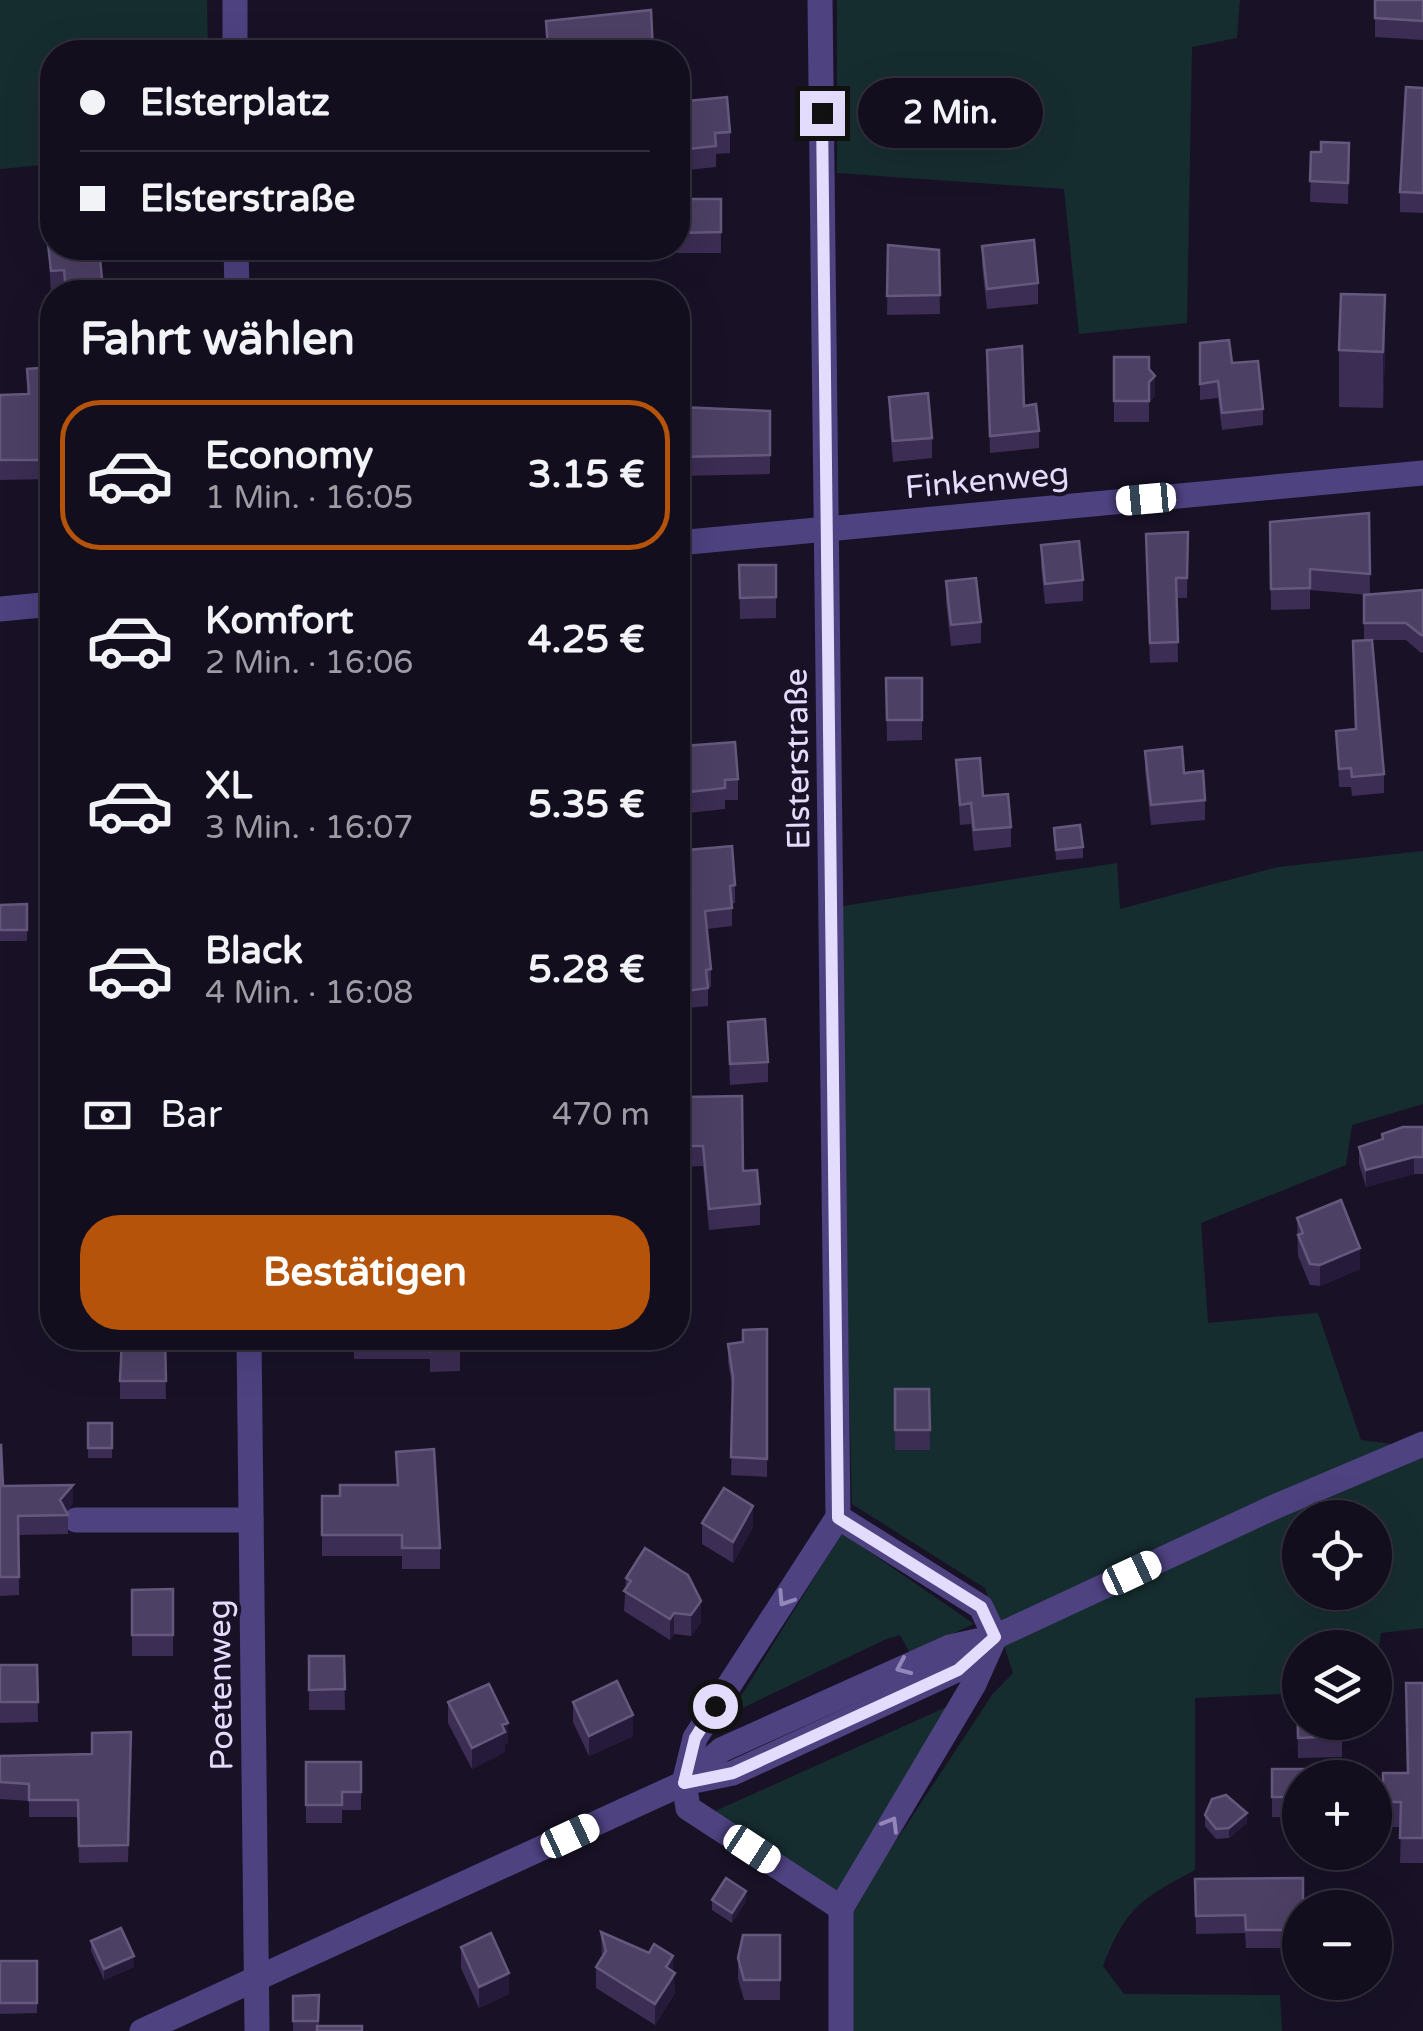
<!DOCTYPE html>
<html lang="de">
<head>
<meta charset="utf-8">
<style>
	body { margin:0; font-family:"Varela Round",sans-serif; background:#201c2a; color:#f1f3f6; height:100vh; display:flex; flex-direction:column; font-size:38px; white-space:nowrap }
	* { box-sizing:border-box; margin:0 }
	p { font-size:32px; color:#9d9ca4 }
	.icon { flex:none; width:55px; height:55px; fill:none; stroke:currentColor; stroke-width:2; stroke-linecap:round; stroke-linejoin:round }
	.map { position:relative; flex:1; overflow:hidden }
	.panel { position:absolute; left:40px; top:280px; width:650px; height:1070px; display:flex; flex-direction:column; background:#130e1d; border-radius:40px; box-shadow:0 10px 40px #0002,0 0 0 2px #322e3b }
	.panel>* { flex:none }
	.top-card { position:absolute; left:40px; top:40px; width:650px; height:220px; border-radius:40px; box-shadow:0 10px 40px #0002,0 0 0 2px #322e3b; display:grid; align-content:center; height:220px; padding:0 40px; background:#130e1d }
	.fabs { position:absolute; left:1282px; top:1500px; display:grid; gap:20px }
	.fabs a { display:grid; place-items:center; width:110px; height:110px; border-radius:50%; background:#130e1d; box-shadow:0 10px 40px #0002,0 0 0 2px #322e3b; font-size:50px }
	.end { position:absolute; width:45px; height:45px; margin:-22px; border:12px solid #e4dcfc; background:#111; box-shadow:0 0 0 5px #111 }
	.from { border-radius:50% }
	.bubble { position:absolute; height:70px; border-radius:35px; background:#130e1d; box-shadow:0 10px 40px #0002,0 0 0 2px #322e3b; font-size:32px; font-weight:700; line-height:70px; text-align:center }
	.car { position:absolute; width:30px; height:60px; margin:-30px -15px; border-radius:12px; box-shadow:0 0 8px 2px #0007; background:linear-gradient(#fff 24%,#345 0 40%,#fff 0 76%,#345 0 86%,#fff 0) }
	.top-card b { display:flex; align-items:center; gap:35px; height:95px; font-size:38px }
	.top-card b+b { border-top:2px solid #322e3b }
	.top-card i { width:25px; height:25px; background:#f1f3f6 }
	ul { padding:0; list-style:none }
	li { display:flex; align-items:center; gap:30px; height:150px; margin:0 20px 15px; padding:0 20px; border:5px solid transparent; border-radius:40px }
	li div { flex:1 }
	li b { display:block; font-size:38px }
	li em { font-style:normal; font-weight:700 }
	li.selected { border-color:#b45309 }
	li>.icon { width:90px; height:90px; stroke-width:1.5 }
	h2 { padding:0 40px; font-size:45px; line-height:120px }
	.pay { display:flex; align-items:center; gap:25px; height:110px; padding:0 40px; font-size:38px }
	.pay p { margin-inline-start:auto }
	.button { display:flex; gap:20px; margin-top:auto; padding:20px 40px }
	.button a { flex:1; height:115px; border-radius:40px; background:#b45309; color:#fff; font-size:40px; font-weight:700; line-height:115px; text-align:center }
	.map>svg:first-child { display:block }
</style>
</head>
<body>
<div class="map">
<svg width="1423" height="2031" viewBox="0 0 1423 2031">
	<rect width="100%" height="100%" fill="#191227"/>
	<g fill="#162d30" fill-rule="evenodd">
		<polygon points="0,0 207,0 208,52 52,52 52,164 0,169"/>
		<polygon points="837,0 1240,0 1237,38 1192,47 1187,323 1079,334 1064,189 837,173"/>
		<path d="M1423,851V1104L1352,1125L1346,1165L1201,1223L1208,1323L1318,1313L1361,1440L1423,1448V1628L1381,1633L1375,1675V1648H1300V1693L1195,1698V1870C1141,1899 1126,1907 1103,1966L1124,1994L1280,1995L1282,2031H852V1908L992,1695L1013,1673L985,1588L852,1504L837,907L1117,863L1120,909L1278,867ZM1300,1518H1375V1592H1300Z"/>
		<polygon points="842,1533 974,1624 910,1653 900,1635 884,1640 730,1714"/>
		<polygon points="951,1705 839,1897 713,1812"/>
	</g>
	<g fill="none" stroke-linecap="round" stroke-linejoin="round">
		<g stroke="#4e4281" stroke-width="25">
			<polyline points="235,0 235,52"/>
			<polyline points="820,0 838,1517"/>
			<polyline points="236,248 237,292"/>
			<polyline points="678,543 1423,473"/>
			<polyline points="0,609 52,604"/>
			<polyline points="249,1338 257,2031"/>
			<polyline points="838,1517 695,1738 684,1783 688,1808 841,1908"/>
			<polyline points="838,1517 981,1607 995,1637 974,1684 841,1908"/>
			<polyline points="76,1520 251,1520"/>
			<polyline points="685,1782 721,1750 950,1647 995,1637 1272,1508 1423,1444"/>
			<polyline points="841,1908 841,2031"/>
			<polyline points="142,2031 684,1783 733,1773 959,1669 995,1637"/>
		</g>
	</g>
	<g fill="#3b2d53">
		<polygon points="1375,0 1423,0 1423,40 1375,37"/>
		<polygon points="546,21 653,52 547,52"/>
		<polygon points="1423,88 1423,213 1400,212 1400,192"/>
		<polygon points="678,102 730,132 730,153 716,154 716,167 678,171"/>
		<polygon points="1349,143 1348,204 1310,202 1311,152 1321,152"/>
		<polygon points="49,161 52,161 52,198 49,179"/>
		<polygon points="678,199 721,199 721,253 677,253"/>
		<polygon points="48,244 99,248 103,292 51,292"/>
		<polygon points="888,245 939,250 940,314 887,315"/>
		<polygon points="982,246 1038,283 1038,304 987,309 982,266"/>
		<polygon points="1200,343 1232,363 1263,409 1263,425 1222,430 1218,398 1200,400"/>
		<polygon points="678,350 681,407 770,411 770,474 678,476"/>
		<polygon points="1339,350 1385,352 1383,408 1339,407"/>
		<polygon points="1114,357 1149,369 1155,396 1149,402 1149,422 1114,422"/>
		<polygon points="52,367 52,479 0,480 0,395 27,394 27,369"/>
		<polygon points="987,367 1024,406 1039,431 1039,448 990,453"/>
		<polygon points="889,397 932,438 932,458 893,462 889,418"/>
		<polygon points="1369,513 1370,595 1423,590 1423,652 1421,653 1406,640 1372,640 1384,774 1384,793 1352,796 1351,787 1339,787 1336,731 1355,729 1364,640 1364,595 1369,595 1310,590 1310,609 1271,610 1270,522"/>
		<polygon points="1188,532 1187,598 1177,598 1178,662 1150,663 1146,554"/>
		<polygon points="1041,545 1083,580 1083,601 1045,604 1041,566"/>
		<polygon points="739,565 776,565 776,618 740,619"/>
		<polygon points="678,580 688,624 688,645 678,646"/>
		<polygon points="946,581 981,622 981,643 951,646 946,602"/>
		<polygon points="886,678 922,678 922,740 887,741"/>
		<polygon points="684,746 738,779 738,800 725,800 725,809 688,813"/>
		<polygon points="1145,751 1184,773 1205,800 1205,820 1151,825 1145,771"/>
		<polygon points="956,760 983,796 1011,827 1011,847 974,851 971,824 960,825"/>
		<polygon points="1054,828 1083,847 1083,858 1056,860"/>
		<polygon points="688,850 735,885 735,903 732,904 732,926 707,929 711,969 711,987 708,987 708,1006 678,1009 678,893 690,892"/>
		<polygon points="27,904 27,941 0,941 0,905"/>
		<polygon points="728,1022 768,1062 768,1082 730,1085"/>
		<polygon points="684,1097 743,1171 760,1204 760,1225 709,1230 703,1166 685,1167"/>
		<polygon points="1423,1127 1423,1174 1414,1174 1366,1187 1359,1164 1359,1147 1382,1139 1382,1134"/>
		<polygon points="1297,1218 1360,1269 1320,1286 1310,1285 1298,1256"/>
		<polygon points="767,1329 767,1477 731,1475 733,1392 728,1362 728,1344 743,1342"/>
		<polygon points="354,1338 460,1338 460,1371 430,1372 430,1359 354,1359"/>
		<polygon points="165,1342 166,1399 120,1399 120,1381"/>
		<polygon points="895,1389 929,1389 930,1450 895,1450"/>
		<rect x="88" y="1423" width="24" height="35"/>
		<polygon points="0,1445 3,1486 73,1503 66,1512 68,1515 68,1534 19,1535 19,1595 0,1596"/>
		<polygon points="396,1452 440,1548 440,1569 402,1569 402,1556 322,1556 322,1496 340,1496 397,1485"/>
		<polygon points="702,1523 753,1527 733,1563 702,1544"/>
		<polygon points="626,1578 701,1622 691,1636 674,1634 670,1640 624,1611"/>
		<polygon points="173,1589 173,1656 132,1656 132,1590"/>
		<polygon points="309,1656 344,1656 345,1710 309,1710"/>
		<polygon points="0,1665 37,1665 38,1722 0,1723"/>
		<polygon points="1423,1683 1423,1863 1400,1863 1401,1827 1383,1827 1383,1773 1408,1773"/>
		<polygon points="1297,1690 1342,1722 1342,1757 1298,1758"/>
		<polygon points="448,1702 508,1743 505,1744 505,1752 472,1769 448,1723"/>
		<polygon points="573,1702 633,1736 589,1756 573,1722"/>
		<polygon points="131,1732 128,1862 79,1863 78,1817 29,1817 29,1801 0,1799 0,1756 92,1754"/>
		<polygon points="306,1762 361,1762 361,1810 342,1810 342,1823 306,1823"/>
		<polygon points="1272,1769 1300,1778 1300,1817 1272,1817"/>
		<polygon points="1205,1815 1247,1823 1229,1838 1216,1839 1205,1826"/>
		<polygon points="1195,1879 1300,1908 1300,1948 1246,1948 1245,1933 1196,1934"/>
		<polygon points="712,1900 746,1901 732,1923 712,1910"/>
		<polygon points="601,1932 673,1971 675,1993 655,2025 596,1988 596,1967 602,1958"/>
		<polygon points="780,1935 780,2000 744,2000 738,1979 738,1958"/>
		<polygon points="91,1941 134,1967 104,1980 91,1951"/>
		<polygon points="461,1947 509,1994 479,2008 461,1968"/>
		<polygon points="0,1961 37,1961 37,2013 0,2014"/>
		<polygon points="319,1995 319,2026 362,2031 293,2031 293,1996"/>
	</g>
	<g fill="#261a3a">
		<polygon points="1385,295 1385,352 1383,408 1383,352"/>
		<polygon points="1155,376 1155,396 1149,402 1149,382"/>
		<polygon points="1414,1157 1414,1174 1366,1187 1366,1170"/>
		<polygon points="1360,1248 1360,1269 1320,1286 1320,1265"/>
		<polygon points="73,1485 73,1503 63,1515 60,1500"/>
		<polygon points="753,1506 753,1527 733,1563 733,1542"/>
		<polygon points="701,1601 701,1622 691,1636 691,1615"/>
		<polygon points="674,1613 674,1634 670,1640 670,1619"/>
		<polygon points="633,1715 633,1736 589,1756 589,1736"/>
		<polygon points="508,1723 508,1743 505,1744 505,1752 472,1769 472,1748 502,1725"/>
		<polygon points="1247,1813 1247,1823 1229,1838 1229,1828"/>
		<polygon points="746,1891 746,1901 732,1923 732,1913"/>
		<polygon points="134,1956 134,1967 104,1980 104,1969"/>
		<polygon points="673,1956 675,1993 655,2025 655,2004 666,1967"/>
		<polygon points="509,1973 509,1994 479,2008 479,1987"/>
	</g>
	<g fill="#4d4065" stroke="#65587d" stroke-width="2.5">
		<polygon points="1375,0 1423,0 1423,21 1375,18"/>
		<polygon points="651,10 653,52 579,52 578,45 548,47 546,21"/>
		<polygon points="1406,87 1423,88 1423,193 1400,192"/>
		<polygon points="727,97 730,132 715,133 716,146 678,150 678,102"/>
		<polygon points="1321,142 1349,143 1348,183 1310,181 1311,152 1321,152"/>
		<polygon points="678,199 721,199 721,232 678,233"/>
		<polygon points="1034,240 1038,283 987,289 982,246"/>
		<polygon points="52,243 52,248 99,248 103,289 66,291 64,270 51,271 48,244"/>
		<polygon points="888,245 939,250 940,295 887,296"/>
		<polygon points="1341,294 1385,295 1383,352 1339,350"/>
		<polygon points="1229,340 1232,363 1258,361 1263,409 1222,413 1218,381 1200,384 1200,343"/>
		<polygon points="1022,346 1024,406 1036,404 1039,431 990,436 987,350"/>
		<polygon points="678,350 679,350 681,407 770,411 770,455 678,457"/>
		<polygon points="1114,357 1149,357 1149,369 1155,376 1149,382 1149,401 1114,401"/>
		<polygon points="52,367 52,460 0,460 0,395 29,394 27,369"/>
		<polygon points="928,393 932,438 893,441 889,397"/>
		<polygon points="1369,513 1370,574 1310,569 1310,588 1271,589 1270,522"/>
		<polygon points="1188,532 1187,578 1176,578 1178,642 1150,643 1146,534"/>
		<polygon points="1079,541 1083,580 1045,584 1041,545"/>
		<polygon points="739,565 776,565 776,597 740,598"/>
		<polygon points="976,578 981,622 951,625 946,581"/>
		<polygon points="678,580 684,580 688,624 678,625"/>
		<polygon points="1423,590 1423,635 1421,635 1406,623 1364,623 1364,595"/>
		<polygon points="1372,640 1384,774 1352,777 1351,768 1339,769 1336,731 1356,729 1353,641"/>
		<polygon points="886,678 922,678 922,720 887,720"/>
		<polygon points="735,742 738,779 725,780 725,788 688,792 684,746"/>
		<polygon points="1182,747 1184,773 1203,771 1205,800 1151,805 1145,751"/>
		<polygon points="980,758 983,796 1008,794 1011,827 974,830 971,803 960,805 956,760"/>
		<polygon points="1080,825 1083,847 1056,850 1054,828"/>
		<polygon points="732,846 735,885 730,886 732,908 705,911 711,969 706,970 708,988 678,992 678,893 691,892 688,850"/>
		<polygon points="27,904 27,930 0,930 0,905"/>
		<polygon points="765,1019 768,1062 730,1064 728,1022"/>
		<polygon points="742,1096 743,1171 757,1170 760,1204 709,1209 703,1146 685,1146 684,1097"/>
		<polygon points="1403,1127 1423,1127 1423,1157 1414,1157 1366,1170 1359,1147 1383,1139 1382,1134"/>
		<polygon points="1341,1200 1360,1248 1320,1265 1310,1264 1298,1235 1303,1233 1297,1218"/>
		<polygon points="767,1329 767,1459 731,1457 733,1377 728,1344 743,1342 743,1330"/>
		<polygon points="122,1338 165,1338 166,1381 120,1381"/>
		<polygon points="354,1338 460,1338 460,1350 430,1351 430,1339"/>
		<polygon points="895,1389 929,1389 930,1430 895,1430"/>
		<rect x="88" y="1423" width="24" height="25"/>
		<polygon points="0,1445 1,1445 3,1486 73,1485 60,1500 68,1515 18,1516 19,1577 0,1577"/>
		<polygon points="434,1449 440,1548 402,1548 402,1535 322,1535 322,1496 340,1496 340,1485 398,1485 396,1452"/>
		<polygon points="724,1488 753,1506 733,1542 702,1523"/>
		<polygon points="645,1548 688,1575 701,1601 691,1615 674,1613 670,1619 624,1591 631,1581 626,1578"/>
		<polygon points="173,1589 173,1635 132,1635 132,1590"/>
		<polygon points="309,1656 344,1656 345,1689 309,1690"/>
		<polygon points="0,1665 37,1665 38,1702 0,1702"/>
		<polygon points="617,1681 633,1715 589,1736 573,1702"/>
		<polygon points="1406,1683 1423,1683 1423,1838 1400,1838 1401,1802 1383,1802 1383,1773 1408,1773"/>
		<polygon points="489,1684 508,1723 502,1725 505,1732 472,1748 448,1702"/>
		<polygon points="1297,1690 1300,1690 1300,1722 1342,1722 1342,1736 1298,1738"/>
		<polygon points="131,1732 128,1845 79,1846 78,1800 29,1800 29,1784 0,1782 0,1756 92,1754 92,1733"/>
		<polygon points="306,1762 361,1762 361,1792 342,1792 342,1805 306,1805"/>
		<polygon points="1272,1769 1310,1769 1310,1778 1300,1778 1300,1797 1272,1797"/>
		<polygon points="1226,1795 1247,1813 1229,1828 1216,1829 1205,1815 1212,1799"/>
		<polygon points="726,1878 746,1891 732,1913 712,1900"/>
		<polygon points="1303,1878 1303,1908 1300,1908 1300,1930 1246,1930 1245,1915 1196,1916 1195,1879"/>
		<polygon points="121,1928 134,1956 104,1969 91,1941"/>
		<polygon points="601,1932 649,1953 654,1944 673,1956 666,1967 675,1973 655,2004 596,1967 606,1951"/>
		<polygon points="491,1933 509,1973 479,1987 461,1947"/>
		<polygon points="743,1935 780,1935 780,1980 744,1980 738,1958"/>
		<rect x="0" y="1961" width="37" height="42"/>
		<polygon points="319,1995 318,2021 293,2021 293,1996"/>
		<rect x="317" y="2026" width="45" height="5"/>
	</g>
	<defs><path id="oneway-chevron" d="M-2-3.5L2.5 0L-2 3.5" fill="none" stroke-width="1.6" stroke-linecap="round" stroke-linejoin="round" transform="scale(2.5)"/></defs>
	<g stroke="#9287b8">
		<use href="#oneway-chevron" transform="translate(785 1599) rotate(123)"/>
		<use href="#oneway-chevron" transform="translate(903 1667) rotate(156)"/>
		<use href="#oneway-chevron" transform="translate(891 1824) rotate(-59)"/>
	</g>
	<g fill="none" stroke-linecap="round" stroke-linejoin="round">
		<polyline stroke="#e4dcfc" stroke-width="12" points="715,1706 695,1738 684,1783 733,1773 958,1670 995,1637 981,1607 838,1518 822,113"/>
	</g>
	<g text-anchor="middle" dominant-baseline="central" stroke-width="8" stroke-linejoin="round" paint-order="stroke">
		<g font-size="32" fill="#e4dcfc" stroke="#191227">
			<text transform="translate(987 481) rotate(-5)">Finkenweg</text>
			<text transform="translate(798 759) rotate(-91)">Elsterstraße</text>
			<text transform="translate(221 1685) rotate(-91)">Poetenweg</text>
		</g>
	</g>
</svg>
<div class="fabs">
<a><svg class="icon" aria-label="locate" viewBox="0 0 24 24"><circle cx="12" cy="12" r="6"/><path d="M12 2v4M12 18v4M2 12h4M18 12h4"/></svg></a>
<a><svg class="icon" aria-label="layers" viewBox="0 0 24 24"><path d="M12 4l9 5-9 5-9-5zM3 14l9 5 9-5"/></svg></a>
<a>+</a>
<a>−</a>
</div>
<i class="end from" style="left:715px;top:1706px"></i>
<i class="end" style="left:822px;top:113px"></i>
<div class="bubble" style="left:858px;top:78px;width:185px">2 Min.</div>
<i class="car" style="left:1146px;top:499px;rotate:265deg"></i>
<i class="car" style="left:1132px;top:1573px;rotate:65deg"></i>
<i class="car" style="left:570px;top:1836px;rotate:65deg"></i>
<i class="car" style="left:752px;top:1849px;rotate:123deg"></i>
<div class="top-card">
<b><i class="from"></i>Elsterplatz</b>
<b><i></i>Elsterstraße</b>
</div>
<section class="panel">
<h2>Fahrt wählen</h2>
<ul>
<li class="selected"><svg class="icon" aria-label="car" viewBox="0 0 24 24"><path d="M5 17H2v-5l4-1 3-4h7l3 4 3 1v5h-3M9 17h6M6 11h13"/><circle cx="7" cy="17" r="2"/><circle cx="17" cy="17" r="2"/></svg><div><b>Economy</b><p>1 Min. · 16:05</p></div><em>3.15 €</em></li>
<li><svg class="icon" aria-label="car" viewBox="0 0 24 24"><path d="M5 17H2v-5l4-1 3-4h7l3 4 3 1v5h-3M9 17h6M6 11h13"/><circle cx="7" cy="17" r="2"/><circle cx="17" cy="17" r="2"/></svg><div><b>Komfort</b><p>2 Min. · 16:06</p></div><em>4.25 €</em></li>
<li><svg class="icon" aria-label="car" viewBox="0 0 24 24"><path d="M5 17H2v-5l4-1 3-4h7l3 4 3 1v5h-3M9 17h6M6 11h13"/><circle cx="7" cy="17" r="2"/><circle cx="17" cy="17" r="2"/></svg><div><b>XL</b><p>3 Min. · 16:07</p></div><em>5.35 €</em></li>
<li><svg class="icon" aria-label="car" viewBox="0 0 24 24"><path d="M5 17H2v-5l4-1 3-4h7l3 4 3 1v5h-3M9 17h6M6 11h13"/><circle cx="7" cy="17" r="2"/><circle cx="17" cy="17" r="2"/></svg><div><b>Black</b><p>4 Min. · 16:08</p></div><em>5.28 €</em></li>
</ul>
<div class="pay"><svg class="icon" aria-label="cash" viewBox="0 0 24 24"><path d="M3 7h18v10H3z"/><circle cx="12" cy="12" r="2"/></svg>Bar<p>470 m</p></div>
<div class="button"><a>Bestätigen</a></div>
</section>
</div>
</body>
</html>
